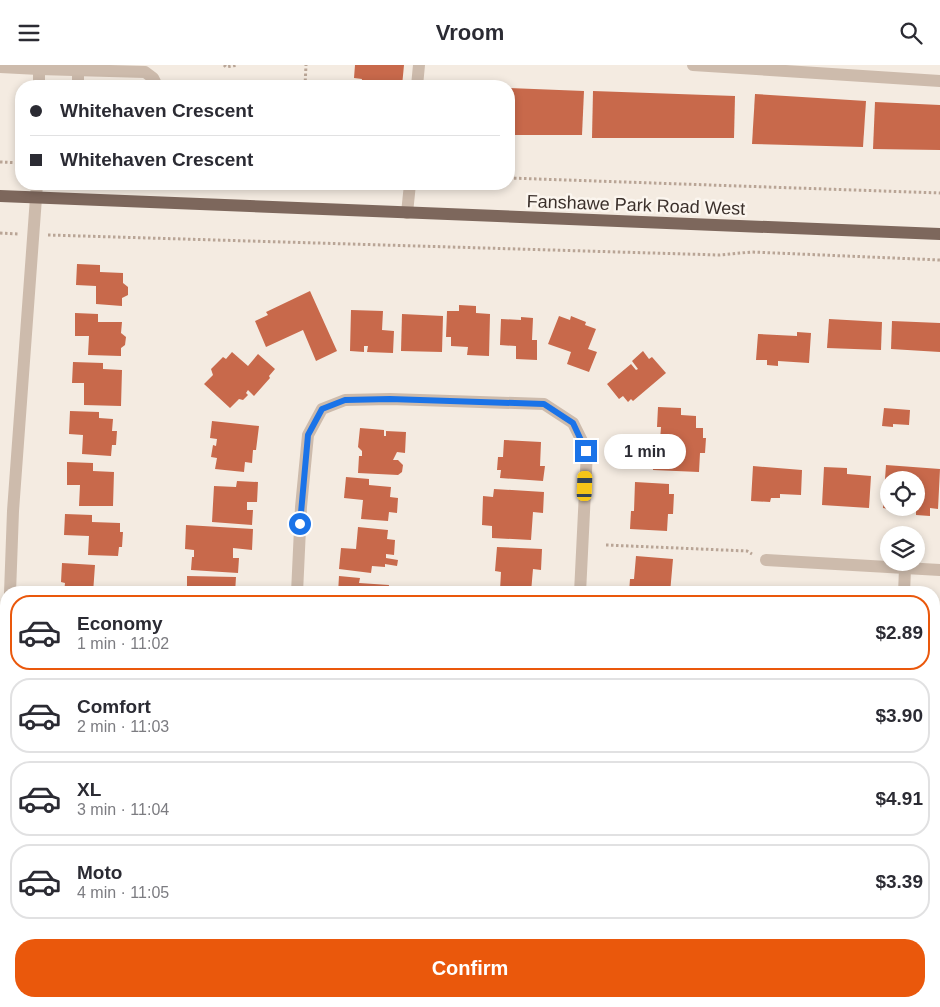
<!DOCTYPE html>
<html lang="en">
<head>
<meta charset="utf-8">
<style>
	body { margin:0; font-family:Arial,sans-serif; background:#f2f2f3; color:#2b2b33; height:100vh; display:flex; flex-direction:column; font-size:19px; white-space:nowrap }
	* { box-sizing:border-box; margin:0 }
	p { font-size:16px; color:#7c7c81 }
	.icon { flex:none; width:28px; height:28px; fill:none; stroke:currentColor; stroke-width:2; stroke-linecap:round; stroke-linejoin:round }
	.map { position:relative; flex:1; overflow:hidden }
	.side { position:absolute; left:0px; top:521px; width:940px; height:421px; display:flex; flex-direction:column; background:#fff; border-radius:20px 20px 0 0; box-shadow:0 2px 8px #0003 }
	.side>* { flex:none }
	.top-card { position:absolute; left:15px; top:15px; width:500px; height:110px; border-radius:20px; box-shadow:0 2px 8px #0003; display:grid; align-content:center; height:110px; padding:0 15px; background:#fff }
	.buttons { position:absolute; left:880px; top:406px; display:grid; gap:10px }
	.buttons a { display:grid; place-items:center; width:45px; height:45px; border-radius:50%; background:#fff; box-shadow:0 2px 8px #0003; font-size:25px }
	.end { position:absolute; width:22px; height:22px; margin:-11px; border:6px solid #1a73e8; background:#fff; box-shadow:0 0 0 2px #fff }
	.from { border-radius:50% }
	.bubble { position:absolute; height:35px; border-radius:18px; background:#fff; box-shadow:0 2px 8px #0003; font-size:16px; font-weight:600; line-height:35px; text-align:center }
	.car { position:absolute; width:15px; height:30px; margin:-15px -8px; border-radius:6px; box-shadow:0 0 4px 1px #0007; background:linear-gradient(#f5c518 24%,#345 0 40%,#f5c518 0 76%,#345 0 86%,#f5c518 0) }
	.top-card b { display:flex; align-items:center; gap:18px; height:48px; font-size:19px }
	.top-card b+b { border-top:1px solid #e1e1e2 }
	.top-card i { width:12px; height:12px; background:#2b2b33 }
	ul { padding:9px 0 0; list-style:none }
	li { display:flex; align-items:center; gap:15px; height:75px; margin:0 10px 8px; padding:0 5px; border:2px solid #e1e1e2; border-radius:20px }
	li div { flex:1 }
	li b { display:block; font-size:19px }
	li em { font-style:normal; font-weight:600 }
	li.selected { border-color:#ea580c }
	li>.icon { width:45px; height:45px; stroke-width:1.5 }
	.primary-button { display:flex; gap:10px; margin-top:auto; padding:10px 15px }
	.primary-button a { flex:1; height:58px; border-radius:20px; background:#ea580c; color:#fff; font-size:20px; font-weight:600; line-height:58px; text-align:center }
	header { display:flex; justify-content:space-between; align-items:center; height:65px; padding:0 15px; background:#fff; font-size:22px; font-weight:600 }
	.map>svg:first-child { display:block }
</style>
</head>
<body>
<header><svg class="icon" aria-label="menu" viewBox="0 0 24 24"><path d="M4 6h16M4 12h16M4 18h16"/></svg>Vroom<svg class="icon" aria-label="search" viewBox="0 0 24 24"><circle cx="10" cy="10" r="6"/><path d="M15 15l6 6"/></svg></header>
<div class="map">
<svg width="940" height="942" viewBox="0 0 940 942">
	<rect width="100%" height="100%" fill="#f4ebe1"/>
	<g fill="#c8694b">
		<polygon points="355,0 404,0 402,21 361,21 362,14 354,13"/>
		<polygon points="509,23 584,26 582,70 509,70"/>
		<polygon points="593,26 735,31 734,73 592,73"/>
		<polygon points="755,29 866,36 863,82 752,79"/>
		<polygon points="875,37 940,40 940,85 873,84"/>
		<polygon points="77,199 100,200 100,207 123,208 123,218 128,222 128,230 122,233 122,241 96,239 96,221 76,220"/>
		<polygon points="310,226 337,286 316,296 303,265 266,282 255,256 268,250 266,247"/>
		<polygon points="459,240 476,241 476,248 490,249 489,291 467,290 468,282 451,281 451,272 446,272 447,246 459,246"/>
		<polygon points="351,245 383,246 382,265 394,266 393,288 367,287 368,281 364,281 364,287 350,286"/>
		<polygon points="75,248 98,249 98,257 122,257 121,268 126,272 125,280 121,283 121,291 88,290 89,271 75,271"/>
		<polygon points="402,249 443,251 442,287 401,286"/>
		<polygon points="559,251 570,255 571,251 586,257 585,260 596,264 588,284 597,287 589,307 567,299 571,287 548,279"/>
		<polygon points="521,252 533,253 532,275 537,275 537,295 516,294 516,281 500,280 501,254 521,255"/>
		<polygon points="829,254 882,257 881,285 827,283"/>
		<polygon points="892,256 940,258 940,287 891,284"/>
		<polygon points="797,267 811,268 809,298 778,296 778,301 767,300 767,295 756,295 758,269 797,271"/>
		<polygon points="643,286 649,294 652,292 666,308 633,336 631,334 628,337 623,331 619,334 607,319 631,299 636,305 638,304 632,296"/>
		<polygon points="232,287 248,301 258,289 275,304 269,311 270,313 254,331 248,325 246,328 248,330 243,335 239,334 230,343 204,319 213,310 211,304 223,292 226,294"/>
		<polygon points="73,297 103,298 103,304 122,305 121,341 84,340 84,318 72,318"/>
		<polygon points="658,342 681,343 681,350 696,351 696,363 703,363 703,373 706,373 705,388 700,388 699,407 653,405 654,375 660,375 661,362 657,362"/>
		<polygon points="884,343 910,345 909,360 893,359 893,362 882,361"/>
		<polygon points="70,346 99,347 99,353 113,354 112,366 117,366 116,380 112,380 111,391 82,389 83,370 69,369"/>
		<polygon points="212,356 259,361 256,385 253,385 252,398 245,397 244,407 215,404 217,393 211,392 213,380 216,381 217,374 210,373"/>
		<polygon points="360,363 384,365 384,371 386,371 386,366 406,367 405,388 397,387 393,395 398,395 403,400 402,407 398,410 358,408 359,391 362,391 362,386 358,382"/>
		<polygon points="504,375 541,377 540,401 545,401 543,416 500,413 501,405 497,405 498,392 503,392"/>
		<polygon points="67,397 93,398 93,406 114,407 113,441 79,441 80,420 67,420"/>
		<polygon points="886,400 940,404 938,444 930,443 930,451 916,450 916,415 889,415 889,444 883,443"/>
		<polygon points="753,401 802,405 801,430 780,429 780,433 771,433 770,437 751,436"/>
		<polygon points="824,402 847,403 847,409 871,411 869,443 822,440"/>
		<polygon points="346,412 369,414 369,420 391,422 390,432 398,433 397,448 389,447 388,456 361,454 363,435 344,433"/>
		<polygon points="237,416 258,417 257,437 247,437 247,445 253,445 252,460 212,457 214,421 236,422"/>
		<polygon points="635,417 669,419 669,429 674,429 673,449 668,449 667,466 630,464 631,446 634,446"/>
		<polygon points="494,424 544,427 543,448 533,447 531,475 492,473 492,461 482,460 483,431 493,432"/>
		<polygon points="65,449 92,450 92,457 120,458 120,467 123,467 122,482 119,482 118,491 88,490 89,471 64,470"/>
		<polygon points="186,460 253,464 252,485 233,483 233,493 239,493 238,508 191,505 192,492 194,492 194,485 185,484"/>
		<polygon points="358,462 388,465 387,474 395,475 394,490 386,489 386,493 398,495 397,501 385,499 385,502 372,501 371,508 339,504 341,483 356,484"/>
		<polygon points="497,482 542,484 541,505 533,504 531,527 500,525 501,507 495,506"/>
		<polygon points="636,491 673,494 670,528 629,528 630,514 634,514"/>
		<polygon points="62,498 95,500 93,528 64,528 65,518 61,517"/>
		<polygon points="187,511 236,512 235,528 197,528 197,523 187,523"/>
		<polygon points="339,511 360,513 359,518 389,520 388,528 338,528"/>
		<polygon points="2,745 6,748 6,788 4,792 0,792 0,748"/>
		<polygon points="6,884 6,922 0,925 0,887"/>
		<polygon points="6,929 6,936 29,936 31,942 0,942 0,931"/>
		<polygon points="126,936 178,936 180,942 128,942"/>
		<polygon points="301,936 351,936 353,942 285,942"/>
		<polygon points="478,936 518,936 517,942 477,942"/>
	</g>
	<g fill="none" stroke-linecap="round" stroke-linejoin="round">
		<g stroke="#b9a596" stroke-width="3" stroke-dasharray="2.5 2.5" stroke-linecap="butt">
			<polyline points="224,0 226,2 238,0"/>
			<polyline points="305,21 306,0"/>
			<polyline points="0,97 21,98"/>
			<polyline points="509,113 940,128"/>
			<polyline points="0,168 19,169"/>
			<polyline points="48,170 719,190 752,187 940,195"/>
			<polyline points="606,480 747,486 752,489"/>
		</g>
		<g stroke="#cdbbac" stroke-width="12">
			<polyline points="693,0 940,16"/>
			<polyline points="0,2 39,4 39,21"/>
			<polyline points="39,4 145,7 153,13 157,21"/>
			<polyline points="78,21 78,5"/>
			<polyline points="417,21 419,0"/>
			<polyline points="407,148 410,119"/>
			<polyline points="766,495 940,505"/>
			<polyline points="10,528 13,446 37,119"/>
			<polyline points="297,528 301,442 308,370 322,344 345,335 390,334 544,339 573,358 587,386 580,528"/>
			<polyline points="904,528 905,504"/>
			<polyline points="0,568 6,544"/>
			<polyline points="0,667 6,671"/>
			<polyline points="228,936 230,942"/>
			<polyline points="560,942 560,936"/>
			<polyline points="884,942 884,936"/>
		</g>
		<polyline stroke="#7d675c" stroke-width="12" points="0,131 940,169"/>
	</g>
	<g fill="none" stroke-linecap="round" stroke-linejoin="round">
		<polyline stroke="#1a73e8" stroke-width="6" points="300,459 308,370 322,344 345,335 390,334 544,339 573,358 586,386"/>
	</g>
	<g text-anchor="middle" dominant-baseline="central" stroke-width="5" stroke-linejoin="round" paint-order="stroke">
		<g font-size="18" fill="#3b302b" stroke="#fbf5ee">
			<text transform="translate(636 140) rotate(2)">Fanshawe Park Road West</text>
		</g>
	</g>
</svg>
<div class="buttons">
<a><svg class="icon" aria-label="locate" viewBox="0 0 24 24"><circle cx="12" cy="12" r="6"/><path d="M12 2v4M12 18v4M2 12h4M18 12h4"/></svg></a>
<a><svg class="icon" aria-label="layers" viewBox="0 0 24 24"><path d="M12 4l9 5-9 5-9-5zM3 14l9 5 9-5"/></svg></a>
</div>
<i class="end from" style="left:300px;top:459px"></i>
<i class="end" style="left:586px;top:386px"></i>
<div class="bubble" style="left:604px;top:369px;width:82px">1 min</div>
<i class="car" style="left:585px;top:421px;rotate:2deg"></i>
<div class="top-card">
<b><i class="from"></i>Whitehaven Crescent</b>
<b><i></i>Whitehaven Crescent</b>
</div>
<section class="side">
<ul>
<li class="selected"><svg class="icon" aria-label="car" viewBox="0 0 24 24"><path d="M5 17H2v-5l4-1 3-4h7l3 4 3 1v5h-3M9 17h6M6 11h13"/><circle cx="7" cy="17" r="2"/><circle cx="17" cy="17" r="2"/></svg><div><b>Economy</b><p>1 min · 11:02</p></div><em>$2.89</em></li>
<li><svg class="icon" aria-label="car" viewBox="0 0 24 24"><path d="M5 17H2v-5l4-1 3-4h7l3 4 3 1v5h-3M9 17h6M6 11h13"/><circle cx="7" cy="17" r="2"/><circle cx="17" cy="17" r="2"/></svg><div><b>Comfort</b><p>2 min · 11:03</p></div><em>$3.90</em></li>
<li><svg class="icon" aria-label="car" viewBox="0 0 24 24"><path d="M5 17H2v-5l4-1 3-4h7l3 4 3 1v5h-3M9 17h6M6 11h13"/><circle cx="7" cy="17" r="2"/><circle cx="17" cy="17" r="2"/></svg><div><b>XL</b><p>3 min · 11:04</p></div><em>$4.91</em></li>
<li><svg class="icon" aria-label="car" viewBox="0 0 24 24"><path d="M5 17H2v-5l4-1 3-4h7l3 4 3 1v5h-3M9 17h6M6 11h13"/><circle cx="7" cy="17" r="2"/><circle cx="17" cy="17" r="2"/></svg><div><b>Moto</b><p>4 min · 11:05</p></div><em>$3.39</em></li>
</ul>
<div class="primary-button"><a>Confirm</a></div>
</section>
</div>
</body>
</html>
